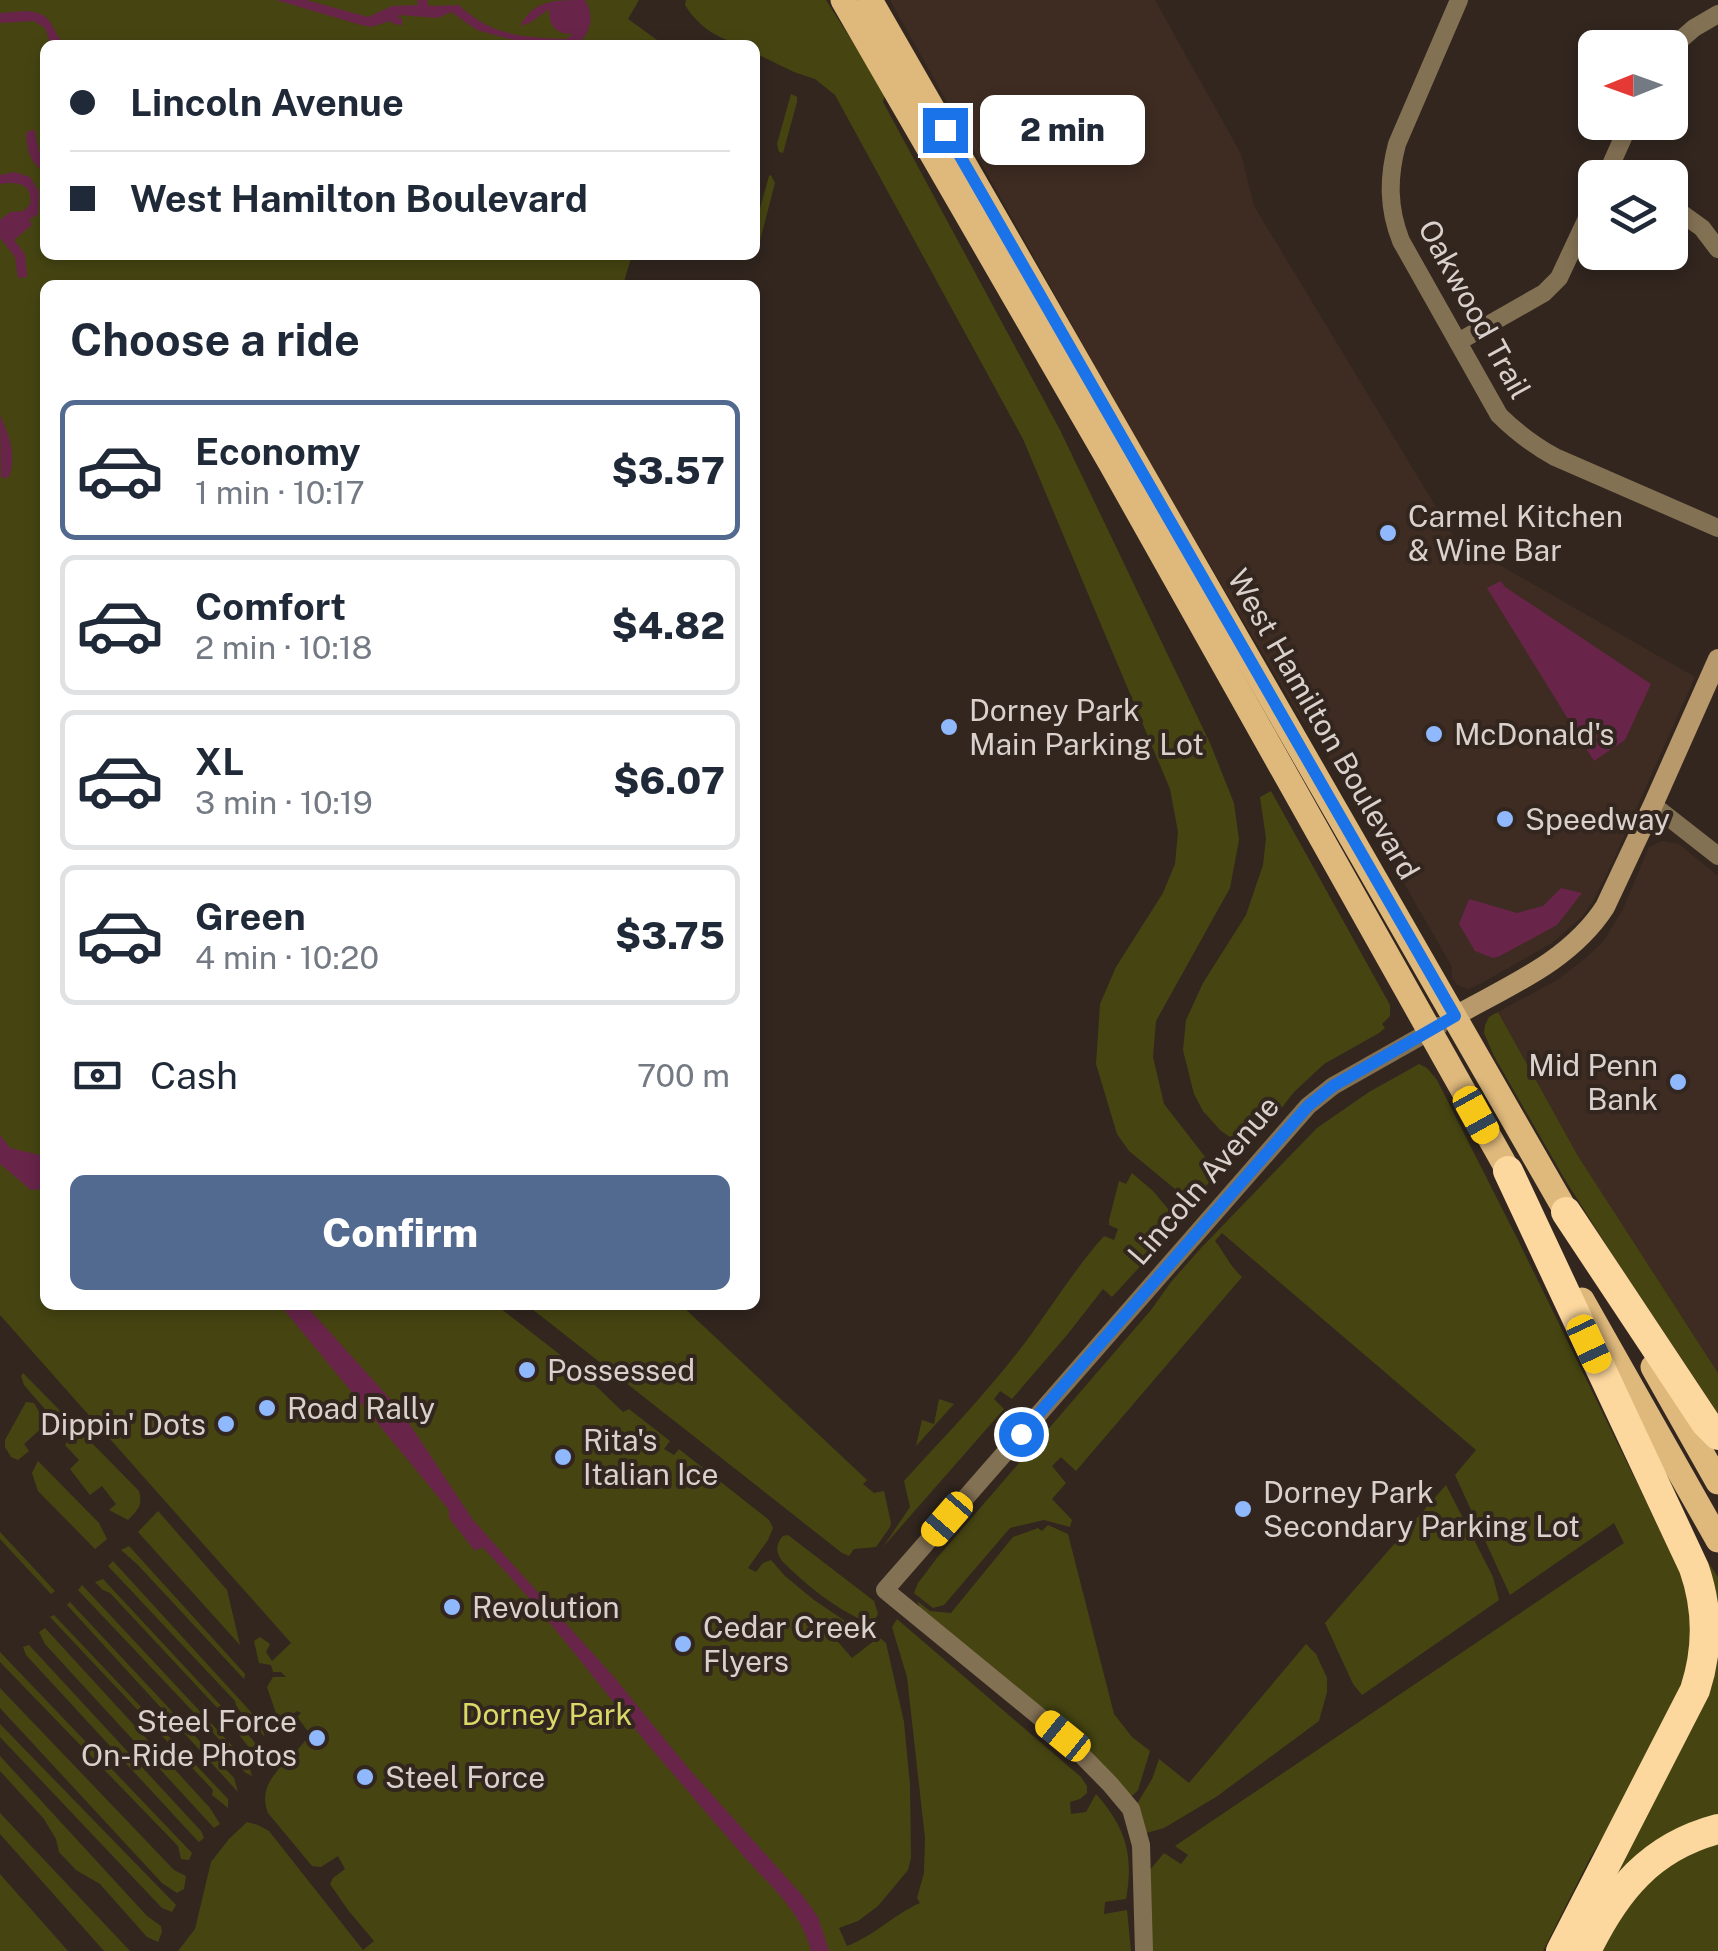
<!DOCTYPE html>
<html lang="en">
<head>
<meta charset="utf-8">
<style>
	body { margin:0; font-family:"Public Sans",sans-serif; background:#f6f6f7; color:#1f2937; height:100vh; display:flex; flex-direction:column; font-size:38px; white-space:nowrap }
	* { box-sizing:border-box; margin:0 }
	p { font-size:32px; color:#747a83 }
	.icon { flex:none; width:55px; height:55px; fill:none; stroke:currentColor; stroke-width:2; stroke-linecap:round; stroke-linejoin:round }
	.map { position:relative; flex:1; overflow:hidden }
	.panel { position:absolute; left:40px; top:280px; width:720px; height:1030px; display:flex; flex-direction:column; background:#fff; border-radius:15px; box-shadow:0 5px 15px #0003 }
	.panel>* { flex:none }
	.hud { position:absolute; left:40px; top:40px; width:720px; height:220px; border-radius:15px; box-shadow:0 5px 15px #0003; display:grid; align-content:center; height:220px; padding:0 30px; background:#fff }
	.needle { width:65px; rotate:269deg }
	.fabs { position:absolute; left:1578px; top:30px; display:grid; gap:20px }
	.fabs a { display:grid; place-items:center; width:110px; height:110px; border-radius:15px; background:#fff; box-shadow:0 5px 15px #0003; font-size:50px }
	.end { position:absolute; width:45px; height:45px; margin:-22px; border:12px solid #1a73e8; background:#fff; box-shadow:0 0 0 5px #fff }
	.from { border-radius:50% }
	.bubble { position:absolute; height:70px; border-radius:15px; background:#fff; box-shadow:0 5px 15px #0003; font-size:32px; font-weight:800; line-height:70px; text-align:center }
	.car { position:absolute; width:30px; height:60px; margin:-30px -15px; border-radius:12px; box-shadow:0 0 8px 2px #0007; background:linear-gradient(#f5c518 24%,#345 0 40%,#f5c518 0 76%,#345 0 86%,#f5c518 0) }
	.hud b { display:flex; align-items:center; gap:35px; height:95px; font-size:38px }
	.hud b+b { border-top:2px solid #e0e1e3 }
	.hud i { width:25px; height:25px; background:#1f2937 }
	ul { padding:0; list-style:none }
	li { display:flex; align-items:center; gap:30px; height:140px; margin:0 20px 15px; padding:0 10px; border:5px solid #e0e1e3; border-radius:15px }
	li div { flex:1 }
	li b { display:block; font-size:38px }
	li em { font-style:normal; font-weight:800 }
	li.current { border-color:#526990 }
	li>.icon { width:90px; height:90px; stroke-width:1.5 }
	h2 { padding:0 30px; font-size:45px; line-height:120px }
	.pay { display:flex; align-items:center; gap:25px; height:110px; padding:0 30px; font-size:38px }
	.pay p { margin-inline-start:auto }
	.button { display:flex; gap:20px; margin-top:auto; padding:20px 30px }
	.button a { flex:1; height:115px; border-radius:15px; background:#526990; color:#fff; font-size:40px; font-weight:800; line-height:115px; text-align:center }
	.map>svg:first-child { display:block }
</style>
</head>
<body>
<div class="map">
<svg width="1718" height="1951" viewBox="0 0 1718 1951">
	<rect width="100%" height="100%" fill="#32261f"/>
	<g fill="#3e2c22">
		<polygon points="890,0 1155,0 1241,154 1254,206 1456,540 1695,677 1612,863 1593,901 1582,917 1552,943 1480,984 1468,989 1457,985 1452,977 1452,967 1385,850 1343,780 1295,708 1144,454"/>
		<polygon points="1662,841 1679,844 1718,876 1718,1373 1578,1156 1498,1012 1557,980 1581,962 1603,942 1623,909 1649,847"/>
	</g>
	<g fill="#464512">
		<path d="M0,0H639L628,19L664,45H45V255H632L623,285H45V1305H496L576,1367L623,1412L629,1409L670,1441L664,1449L674,1455L679,1449L769,1520L773,1528L768,1540L748,1568L756,1572L763,1563L771,1560L785,1576L814,1600L854,1627L832,1635L852,1658L879,1637L886,1643L904,1722L910,1785L911,1858L908,1870L878,1906L858,1921L839,1928L847,1946C874,1936 893,1915 920,1903L917,1898L924,1873L925,1838L907,1677L892,1627L897,1619L1081,1777L1087,1786V1793L1080,1799L1070,1802L1071,1814L1086,1812L1096,1794C1126,1828 1134,1855 1126,1899L1105,1902L1104,1914L1127,1910L1131,1951H178L195,1929L211,1862L229,1839L247,1822L258,1825L269,1831L363,1950L374,1941L348,1910L330,1884L333,1878L345,1869L338,1856L321,1867L312,1866L268,1813C254,1778 295,1759 310,1734L297,1717L301,1713L297,1711L280,1725L267,1687L273,1677H286L281,1672H273L271,1665L259,1663L254,1641L260,1637L270,1644L266,1652L272,1661L291,1643L0,1315Z"/>
		<path d="M686,0H826L885,93L883,102L1060,430L1210,743L1234,803L1239,840L1230,888L1156,1021L1153,1057L1164,1104L1209,1162L1211,1180L1192,1203L1129,1151L1117,1134L1096,1064L1100,1004L1116,967L1163,893L1175,864L1178,832L1170,789L1023,439L835,95L815,79L794,72L755,53V45C727,45 700,30 685,5Z"/>
		<polygon points="791,94 797,97 797,102 783,153 779,152 777,144"/>
		<polygon points="771,175 775,183 756,256 755,226 769,176"/>
		<polygon points="1271,791 1390,1005 1390,1016 1382,1024 1385,1028 1379,1033 1324,1064 1294,1092 1262,1133 1250,1139 1242,1141 1234,1140 1220,1130 1203,1111 1194,1094 1183,1050 1186,1020 1203,983 1246,915 1263,865 1266,838 1260,797"/>
		<polygon points="1498,1012 1578,1156 1718,1373 1718,1416 1696,1387 1564,1178 1494,1056 1484,1033 1485,1025 1489,1017"/>
		<path d="M1419,1064L1427,1068L1437,1080L1518,1240L1684,1579L1691,1608L1690,1665L1637,1781L1590,1858L1543,1951H1149L1150,1870L1164,1853L1181,1864L1188,1855L1175,1846L1624,1543L1614,1523L1510,1595L1455,1475L1476,1450L1222,1233L1215,1241C1226,1255 1229,1265 1242,1277L1076,1471L1061,1457L1052,1466L1066,1483L1052,1499L1072,1520L1070,1527L1044,1520L1010,1528L944,1605L933,1608L914,1593L918,1583L937,1558L1151,1310L1171,1282L1201,1248L1317,1128L1369,1092Z"/>
		<path d="M1132,1173L1153,1191L1180,1223L1112,1297L1103,1289L1067,1335L1012,1399L1000,1391L994,1399L1004,1409L883,1547L910,1507L904,1481C942,1439 982,1398 1017,1353C1047,1315 1071,1273 1104,1236L1114,1240L1118,1229L1109,1225V1220L1119,1181L1126,1184Z"/>
		<polygon points="527,1305 681,1305 867,1480 863,1484 874,1493 884,1491 891,1523 890,1527 876,1547 854,1549 849,1556 842,1553"/>
		<path d="M23,1373L139,1491C143,1505 138,1510 128,1520L109,1510L116,1504L102,1486L90,1495L70,1469L79,1460L65,1445L70,1438L24,1385L21,1376Z"/>
		<polygon points="939,1399 954,1404 916,1446 922,1420 934,1424"/>
		<polygon points="26,1402 34,1403 46,1424 24,1444 29,1451 18,1460 11,1457 5,1447 5,1440"/>
		<polygon points="38,1461 99,1523 107,1539 95,1549 38,1491 32,1473"/>
		<polygon points="1446,1485 1493,1577 1499,1600 1362,1695 1353,1684 1325,1623"/>
		<polygon points="158,1511 227,1590 240,1645 138,1532"/>
		<polygon points="1048,1525 1068,1534 1114,1714 1132,1737 1150,1751 1138,1790 1132,1796 1126,1794 921,1611 917,1601 930,1611 951,1613 1013,1537 1038,1528 1042,1531"/>
		<polygon points="0,1532 55,1591 51,1594 0,1539"/>
		<path d="M788,1535L874,1601L878,1614L874,1621L868,1623C836,1609 807,1586 782,1561C776,1552 775,1545 783,1536Z"/>
		<polygon points="129,1546 245,1674 244,1679 137,1564 121,1550"/>
		<polygon points="1703,1555 1718,1577 1718,1818 1606,1891 1689,1724"/>
		<polygon points="113,1561 260,1722 265,1737 237,1708 235,1701 108,1566"/>
		<polygon points="103,1579 252,1739 260,1749 261,1763 236,1731 236,1728 110,1593 103,1590 95,1582"/>
		<polygon points="82,1585 237,1751 250,1769 252,1776 246,1773 234,1762 234,1755 78,1590"/>
		<polygon points="70,1602 234,1778 238,1792 67,1605"/>
		<polygon points="54,1615 228,1799 228,1808 212,1795 213,1790 50,1617"/>
		<polygon points="45,1628 210,1808 220,1824 214,1828 45,1644 39,1632"/>
		<polygon points="1306,1644 1316,1654 1327,1678 1327,1692 1319,1721 1216,1797 1164,1828 1146,1833 1137,1804 1152,1779 1159,1759 1189,1783"/>
		<polygon points="29,1645 201,1831 204,1838 199,1842 195,1838 26,1655 23,1647"/>
		<polygon points="0,1652 192,1853 189,1860 181,1859 178,1846 0,1662"/>
		<polygon points="0,1688 174,1870 186,1876 184,1889 177,1893 162,1883 0,1708"/>
		<polygon points="0,1724 176,1905 172,1912 162,1908 0,1737"/>
		<polygon points="0,1756 147,1916 161,1926 162,1932 158,1942 147,1937 100,1884 76,1870 59,1852 56,1839 44,1819 0,1771"/>
		<polygon points="0,1813 130,1951 104,1951 0,1834"/>
		<polygon points="1718,1841 1718,1951 1599,1951 1610,1929 1661,1868"/>
		<polygon points="0,1874 68,1951 69,1951 0,1951"/>
	</g>
	<g fill="#682549">
		<path d="M276,0H306L368,17L392,6L418,5L417,0H427L429,6L459,5C491,36 522,37 566,39L573,34C556,34 549,27 549,9L531,22L520,26C534,0 553,0 585,0C595,16 591,33 577,45H538L505,38L477,30L451,12L438,18L399,15L398,18H402V25L394,24L390,21L371,27L361,25Z"/>
		<path d="M27,11C56,14 49,29 65,45H51L45,28L34,21L0,23V13Z"/>
		<path d="M34,129L40,155L45,161V172C30,163 27,150 26,133Z"/>
		<path d="M15,172L30,177L39,192L38,214L29,220L32,225L14,240L25,254L27,277L18,278L15,257L0,238V220L10,212L24,211L30,204C33,183 16,181 0,184V175Z"/>
		<path d="M0,415C9,436 17,454 9,477L1,478Z"/>
		<polygon points="1501,581 1505,587 1651,684 1625,740 1594,761 1487,588"/>
		<polygon points="1561,888 1582,893 1557,925 1500,956 1493,958 1475,951 1459,924 1469,899 1517,913 1543,906"/>
		<polygon points="0,1135 10,1148 40,1155 45,1153 45,1189 31,1190 0,1164"/>
		<path d="M280,1305H302L309,1309L401,1411L473,1520L614,1677L689,1769L803,1896L818,1917L829,1951H811C801,1909 767,1884 740,1852C710,1817 680,1782 650,1747C594,1680 543,1609 482,1547L475,1551L449,1518V1510Z"/>
	</g>
	<g fill="none" stroke-linecap="round" stroke-linejoin="round">
		<g stroke="#837154" stroke-width="18">
			<path d="M1459,0L1397,144C1388,178 1388,208 1401,241L1499,415C1517,433 1533,445 1555,457L1718,528"/>
			<polyline points="1670,49 1694,28 1718,14"/>
			<polyline points="1605,178 1630,122"/>
			<polyline points="1670,205 1702,228 1718,249"/>
			<polyline points="1458,342 1544,293 1559,278 1595,201"/>
			<polyline points="1653,805 1718,856"/>
			<polyline points="1144,1951 1141,1845 1131,1809 1110,1784 1063,1736 885,1590 1308,1106 1333,1086 1439,1026"/>
		</g>
		<path stroke="#b7996b" stroke-width="20" d="M1455,1016C1510,985 1570,961 1605,907L1653,805L1718,659"/>
		<g stroke="#dfb97c" stroke-width="25">
			<polyline points="843,0 1111,464 1518,1188"/>
			<polyline points="870,0 1575,1227"/>
			<polyline points="1582,1300 1718,1540"/>
			<polyline points="1653,1367 1718,1482"/>
		</g>
		<g stroke="#fcd79e" stroke-width="30">
			<path d="M1508,1171L1694,1568C1708,1608 1708,1650 1695,1690L1561,1951"/>
			<polyline points="1566,1212 1706,1423 1718,1435"/>
			<path d="M1586,1951C1615,1891 1650,1847 1718,1829"/>
		</g>
	</g>
	<g fill="none" stroke-linecap="round" stroke-linejoin="round">
		<polyline stroke="#1a73e8" stroke-width="12" points="945,130 1455,1016 1333,1086 1308,1106 1021,1434"/>
	</g>
	<g fill="#90b8fd" stroke="#32261f" stroke-width="4">
		<circle cx="1388" cy="533" r="10"/>
		<circle cx="949" cy="727" r="10"/>
		<circle cx="1434" cy="734" r="10"/>
		<circle cx="1505" cy="819" r="10"/>
		<circle cx="1678" cy="1082" r="10"/>
		<circle cx="527" cy="1370" r="10"/>
		<circle cx="267" cy="1408" r="10"/>
		<circle cx="226" cy="1424" r="10"/>
		<circle cx="563" cy="1457" r="10"/>
		<circle cx="1243" cy="1509" r="10"/>
		<circle cx="452" cy="1607" r="10"/>
		<circle cx="683" cy="1644" r="10"/>
		<circle cx="317" cy="1738" r="10"/>
		<circle cx="365" cy="1777" r="10"/>
	</g>
	<g text-anchor="middle" dominant-baseline="central" stroke-width="8" stroke-linejoin="round" paint-order="stroke">
		<g font-size="30" fill="#dad1cd" stroke="#32261f">
			<text transform="translate(1475 309) rotate(61)">Oakwood Trail</text>
			<text transform="translate(1324 724) rotate(60)">West Hamilton Boulevard</text>
			<text transform="translate(1203 1180) rotate(-49)">Lincoln Avenue</text>
		</g>
		<g font-size="30" fill="#dad1cd" stroke="#32261f" text-anchor="start">
			<text x="1408" y="516">Carmel Kitchen<tspan x="1408" dy="34">&amp; Wine Bar</tspan></text>
			<text x="969" y="710">Dorney Park<tspan x="969" dy="34">Main Parking Lot</tspan></text>
			<text x="1454" y="734">McDonald's</text>
			<text x="1525" y="819">Speedway</text>
			<text x="1658" y="1065" text-anchor="end">Mid Penn<tspan x="1658" dy="34">Bank</tspan></text>
			<text x="547" y="1370">Possessed</text>
			<text x="287" y="1408">Road Rally</text>
			<text x="206" y="1424" text-anchor="end">Dippin' Dots</text>
			<text x="583" y="1440">Rita's<tspan x="583" dy="34">Italian Ice</tspan></text>
			<text x="1263" y="1492">Dorney Park<tspan x="1263" dy="34">Secondary Parking Lot</tspan></text>
			<text x="472" y="1607">Revolution</text>
			<text x="703" y="1627">Cedar Creek<tspan x="703" dy="34">Flyers</tspan></text>
			<text x="297" y="1721" text-anchor="end">Steel Force<tspan x="297" dy="34">On-Ride Photos</tspan></text>
			<text x="385" y="1777">Steel Force</text>
		</g>
		<g font-size="30" fill="#dad968" stroke="#32261f">
			<text x="547" y="1714">Dorney Park</text>
		</g>
	</g>
</svg>
<div class="fabs">
<a><svg class="needle" viewBox="-14 -14 28 28"><path d="M0-13l5 13h-10z" fill="#e53935"/><path d="M0 13l5-13h-10z" fill="#747a83"/></svg></a>
<a><svg class="icon" aria-label="layers" viewBox="0 0 24 24"><path d="M12 4l9 5-9 5-9-5zM3 14l9 5 9-5"/></svg></a>
</div>
<i class="end from" style="left:1021px;top:1434px"></i>
<i class="end" style="left:945px;top:130px"></i>
<div class="bubble" style="left:980px;top:95px;width:165px">2 min</div>
<i class="car" style="left:1476px;top:1115px;rotate:151deg"></i>
<i class="car" style="left:1589px;top:1344px;rotate:155deg"></i>
<i class="car" style="left:947px;top:1519px;rotate:221deg"></i>
<i class="car" style="left:1063px;top:1736px;rotate:309deg"></i>
<div class="hud">
<b><i class="from"></i>Lincoln Avenue</b>
<b><i></i>West Hamilton Boulevard</b>
</div>
<section class="panel">
<h2>Choose a ride</h2>
<ul>
<li class="current"><svg class="icon" aria-label="car" viewBox="0 0 24 24"><path d="M5 17H2v-5l4-1 3-4h7l3 4 3 1v5h-3M9 17h6M6 11h13"/><circle cx="7" cy="17" r="2"/><circle cx="17" cy="17" r="2"/></svg><div><b>Economy</b><p>1 min · 10:17</p></div><em>$3.57</em></li>
<li><svg class="icon" aria-label="car" viewBox="0 0 24 24"><path d="M5 17H2v-5l4-1 3-4h7l3 4 3 1v5h-3M9 17h6M6 11h13"/><circle cx="7" cy="17" r="2"/><circle cx="17" cy="17" r="2"/></svg><div><b>Comfort</b><p>2 min · 10:18</p></div><em>$4.82</em></li>
<li><svg class="icon" aria-label="car" viewBox="0 0 24 24"><path d="M5 17H2v-5l4-1 3-4h7l3 4 3 1v5h-3M9 17h6M6 11h13"/><circle cx="7" cy="17" r="2"/><circle cx="17" cy="17" r="2"/></svg><div><b>XL</b><p>3 min · 10:19</p></div><em>$6.07</em></li>
<li><svg class="icon" aria-label="car" viewBox="0 0 24 24"><path d="M5 17H2v-5l4-1 3-4h7l3 4 3 1v5h-3M9 17h6M6 11h13"/><circle cx="7" cy="17" r="2"/><circle cx="17" cy="17" r="2"/></svg><div><b>Green</b><p>4 min · 10:20</p></div><em>$3.75</em></li>
</ul>
<div class="pay"><svg class="icon" aria-label="cash" viewBox="0 0 24 24"><path d="M3 7h18v10H3z"/><circle cx="12" cy="12" r="2"/></svg>Cash<p>700 m</p></div>
<div class="button"><a>Confirm</a></div>
</section>
</div>
</body>
</html>
